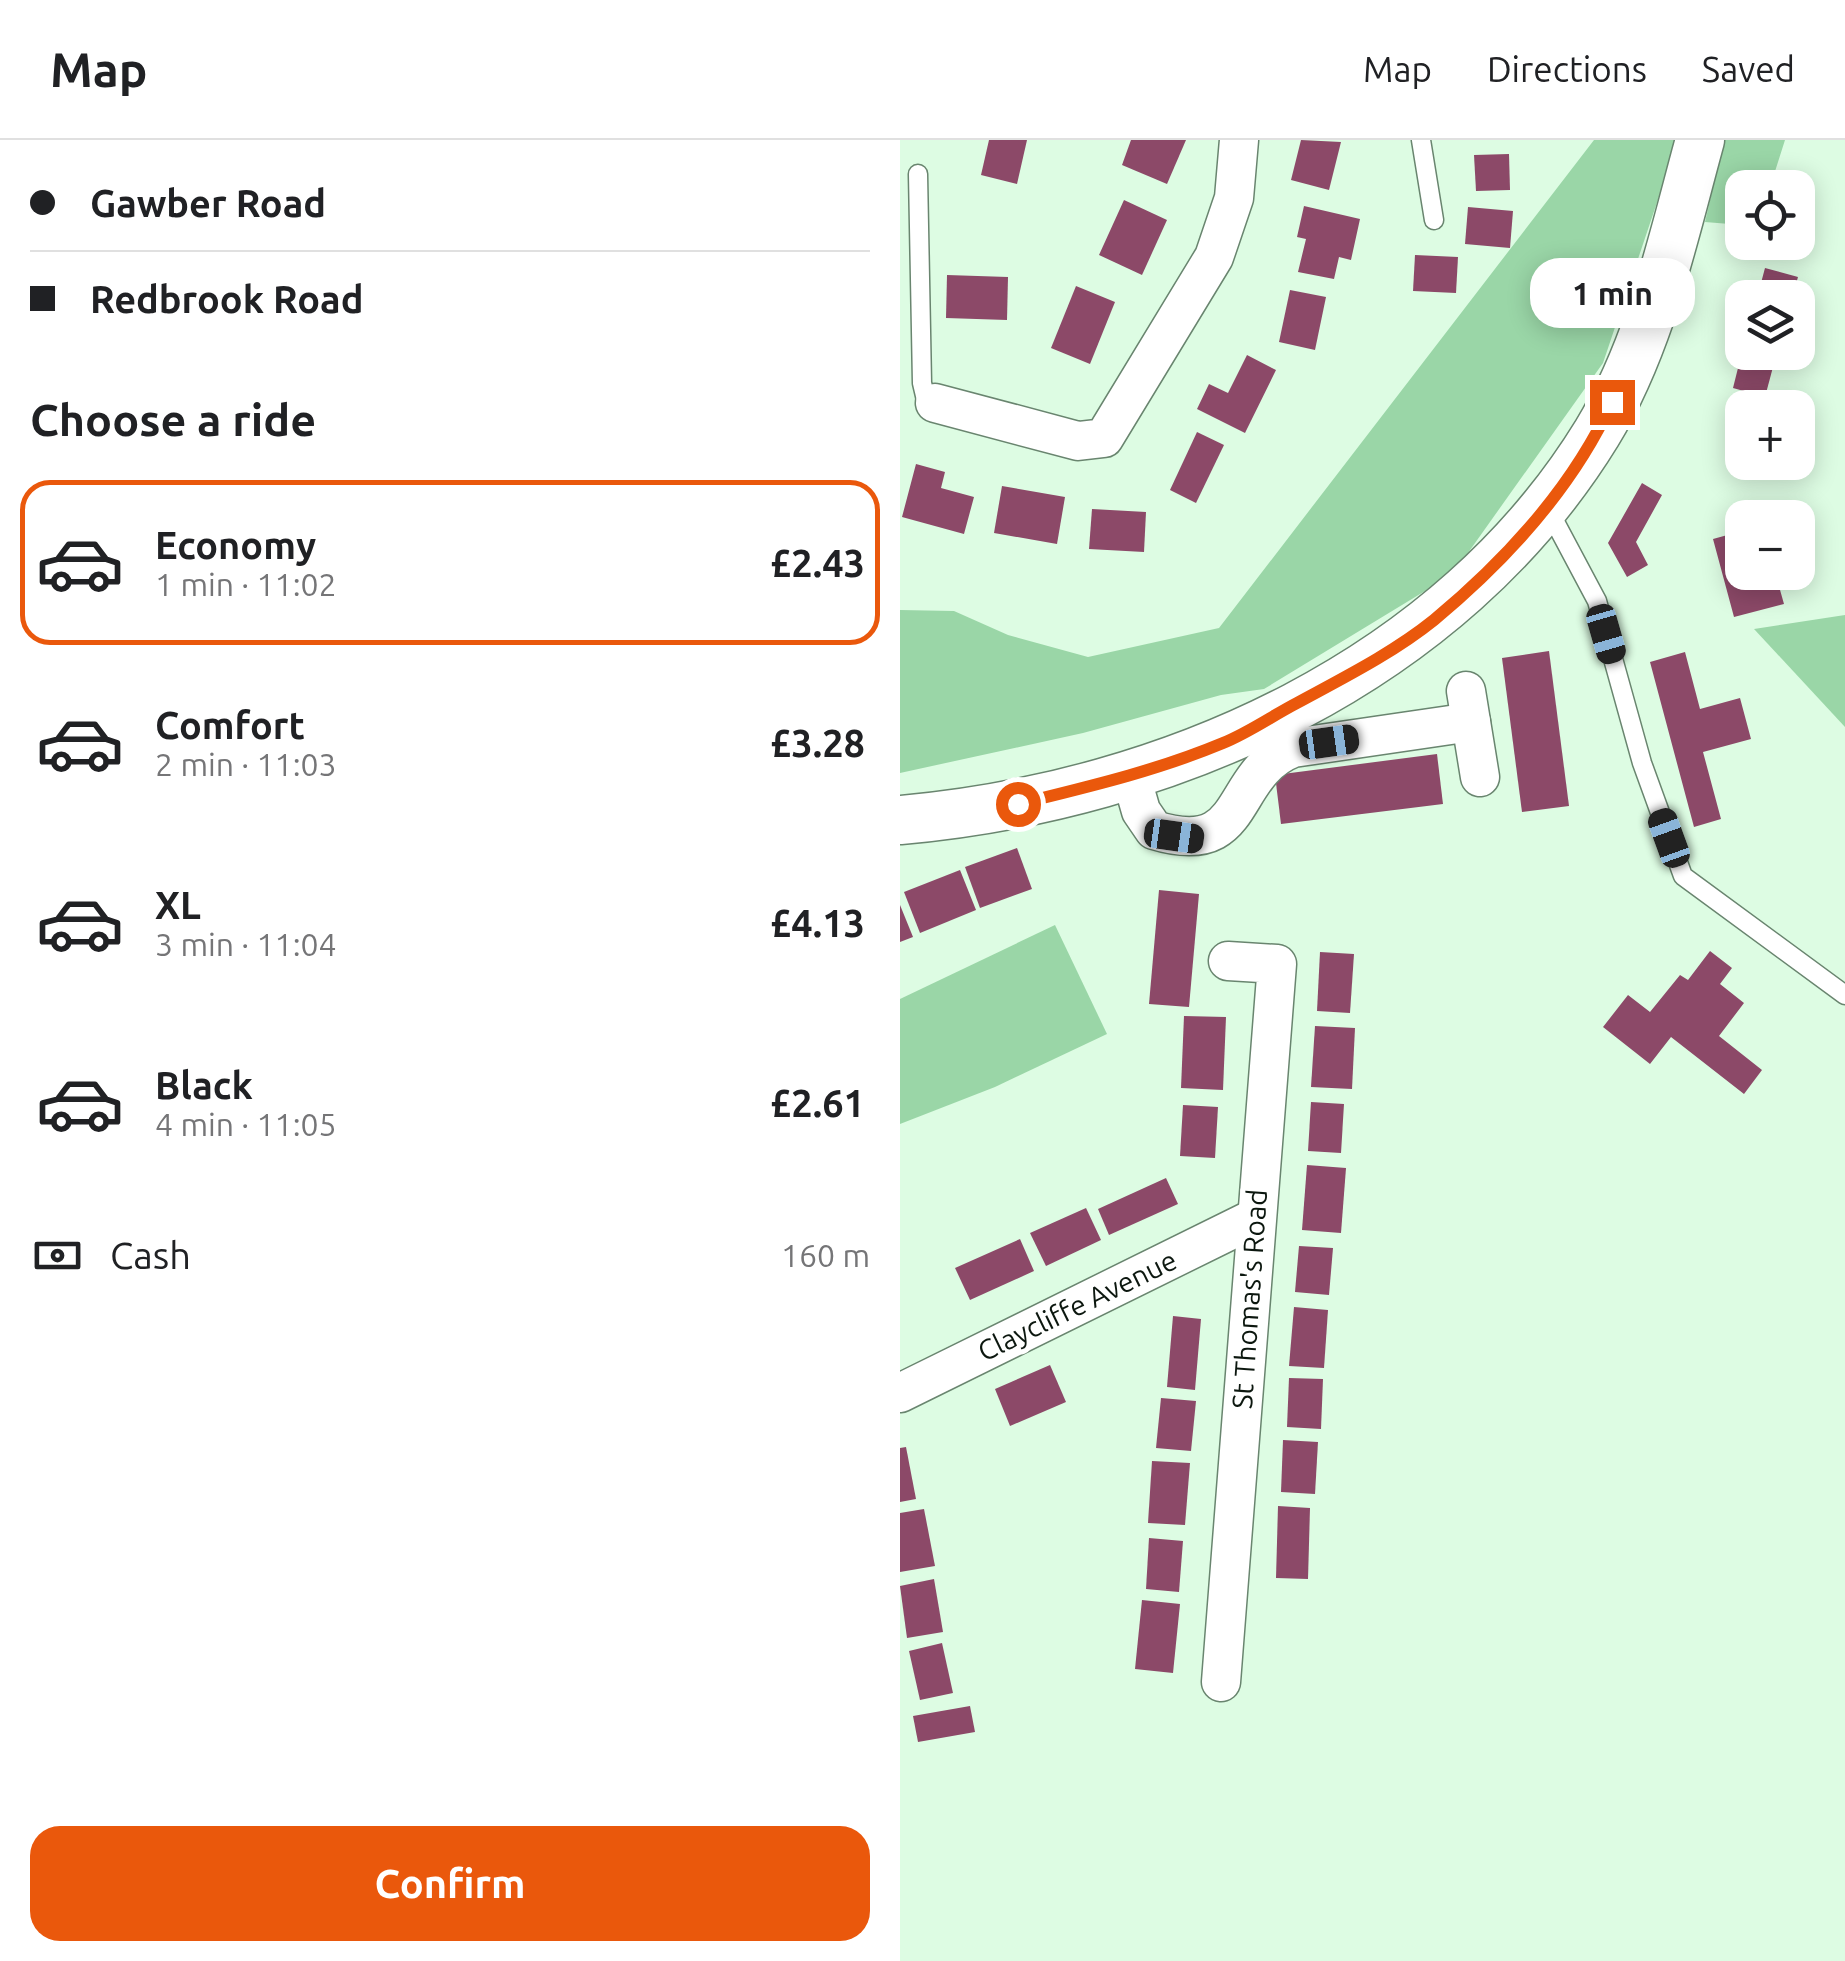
<!DOCTYPE html>
<html lang="en">
<head>
<meta charset="utf-8">
<style>
	body { margin:0; font-family:Ubuntu,sans-serif; background:#f6f6f6; color:#202124; height:100vh; display:flex; flex-direction:column; font-size:38px; white-space:nowrap }
	* { box-sizing:border-box; margin:0 }
	p { font-size:32px; color:#757577 }
	.icon { flex:none; width:55px; height:55px; fill:none; stroke:currentColor; stroke-width:2; stroke-linecap:round; stroke-linejoin:round }
	.map { position:relative; flex:1; overflow:hidden }
	.side { display:flex; flex-direction:column; background:#fff; width:900px }
	.side>* { flex:none }
	.banner { display:grid; align-content:center; height:220px; padding:0 30px; background:#fff }
	.controls { position:absolute; left:825px; top:30px; display:grid; gap:20px }
	.controls a { display:grid; place-items:center; width:90px; height:90px; border-radius:20px; background:#fff; box-shadow:0 5px 25px #0003; font-size:50px }
	.end { position:absolute; width:45px; height:45px; margin:-22px; border:12px solid #ea580c; background:#fff; box-shadow:0 0 0 5px #fff }
	.from { border-radius:50% }
	.bubble { position:absolute; height:70px; border-radius:30px; background:#fff; box-shadow:0 5px 25px #0003; font-size:32px; font-weight:700; line-height:70px; text-align:center }
	.car { position:absolute; width:30px; height:60px; margin:-30px -15px; border-radius:12px; box-shadow:0 0 8px 2px #0007; background:linear-gradient(#222 24%,#8ab4d8 0 40%,#222 0 76%,#8ab4d8 0 86%,#222 0) }
	.banner b { display:flex; align-items:center; gap:35px; height:95px; font-size:38px }
	.banner b+b { border-top:2px solid #e0e0e0 }
	.banner i { width:25px; height:25px; background:#202124 }
	ul { padding:0; list-style:none }
	li { display:flex; align-items:center; gap:30px; height:165px; margin:0 20px 15px; padding:0 10px; border:5px solid transparent; border-radius:30px }
	li div { flex:1 }
	li b { display:block; font-size:38px }
	li em { font-style:normal; font-weight:700 }
	li.active { border-color:#ea580c }
	li>.icon { width:90px; height:90px; stroke-width:1.5 }
	h2 { padding:0 30px; font-size:45px; line-height:120px }
	.pay { display:flex; align-items:center; gap:25px; height:110px; padding:0 30px; font-size:38px }
	.pay p { margin-inline-start:auto }
	.action { display:flex; gap:20px; margin-top:auto; padding:20px 30px }
	.action a { flex:1; height:115px; border-radius:30px; background:#ea580c; color:#fff; font-size:40px; font-weight:700; line-height:115px; text-align:center }
	header { display:flex; align-items:center; gap:60px; box-sizing:border-box; height:140px; padding:0 50px; background:#fff; border-bottom:2px solid #e0e0e0 }
	header strong { font-size:48px }
	nav { display:flex; gap:55px; margin-inline-start:auto; font-size:35px }
	main { display:flex; flex:1; min-height:0 }
	.map>svg:first-child { display:block }
</style>
</head>
<body>
<header>
<strong>Map</strong>
<nav><a>Map</a><a>Directions</a><a>Saved</a></nav>
</header>
<main>
<section class="side">
<div class="banner">
<b><i class="from"></i>Gawber Road</b>
<b><i></i>Redbrook Road</b>
</div>
<h2>Choose a ride</h2>
<ul>
<li class="active"><svg class="icon" aria-label="car" viewBox="0 0 24 24"><path d="M5 17H2v-5l4-1 3-4h7l3 4 3 1v5h-3M9 17h6M6 11h13"/><circle cx="7" cy="17" r="2"/><circle cx="17" cy="17" r="2"/></svg><div><b>Economy</b><p>1 min · 11:02</p></div><em>£2.43</em></li>
<li><svg class="icon" aria-label="car" viewBox="0 0 24 24"><path d="M5 17H2v-5l4-1 3-4h7l3 4 3 1v5h-3M9 17h6M6 11h13"/><circle cx="7" cy="17" r="2"/><circle cx="17" cy="17" r="2"/></svg><div><b>Comfort</b><p>2 min · 11:03</p></div><em>£3.28</em></li>
<li><svg class="icon" aria-label="car" viewBox="0 0 24 24"><path d="M5 17H2v-5l4-1 3-4h7l3 4 3 1v5h-3M9 17h6M6 11h13"/><circle cx="7" cy="17" r="2"/><circle cx="17" cy="17" r="2"/></svg><div><b>XL</b><p>3 min · 11:04</p></div><em>£4.13</em></li>
<li><svg class="icon" aria-label="car" viewBox="0 0 24 24"><path d="M5 17H2v-5l4-1 3-4h7l3 4 3 1v5h-3M9 17h6M6 11h13"/><circle cx="7" cy="17" r="2"/><circle cx="17" cy="17" r="2"/></svg><div><b>Black</b><p>4 min · 11:05</p></div><em>£2.61</em></li>
</ul>
<div class="pay"><svg class="icon" aria-label="cash" viewBox="0 0 24 24"><path d="M3 7h18v10H3z"/><circle cx="12" cy="12" r="2"/></svg>Cash<p>160 m</p></div>
<div class="action"><a>Confirm</a></div>
</section>
<div class="map">
<svg width="945" height="1821" viewBox="0 0 945 1821">
	<rect width="100%" height="100%" fill="#ddfce3"/>
	<g fill="#9ad6a7">
		<polygon points="694,0 778,0 703,223 553,434 364,549 321,555 183,593 0,633 0,470 54,471 108,495 188,517 319,488"/>
		<polygon points="824,0 885,0 870,47 842,48 842,85 805,82"/>
		<polygon points="945,475 945,587 854,489"/>
		<polygon points="155,785 207,894 95,947 0,984 0,859"/>
	</g>
	<g fill="#8c4968">
		<polygon points="89,0 127,0 117,44 81,35"/>
		<polygon points="231,0 286,0 267,44 222,25"/>
		<polygon points="401,0 441,2 429,50 391,40"/>
		<polygon points="609,14 610,50 576,51 574,15"/>
		<polygon points="224,60 267,80 242,135 199,115"/>
		<polygon points="404,66 460,79 451,120 439,117 434,139 398,132 406,99 397,97"/>
		<polygon points="568,67 613,71 610,108 565,104"/>
		<polygon points="515,115 558,117 556,153 513,151"/>
		<polygon points="865,128 898,137 892,158 857,158"/>
		<polygon points="47,135 108,137 107,180 46,178"/>
		<polygon points="176,146 215,162 190,224 151,208"/>
		<polygon points="390,150 426,157 415,210 379,202"/>
		<polygon points="842,212 877,212 865,257 833,248"/>
		<polygon points="347,215 376,230 345,293 297,269 309,244 328,253"/>
		<polygon points="297,292 324,305 296,363 270,350"/>
		<polygon points="16,324 45,332 41,348 74,357 64,394 2,377"/>
		<polygon points="742,343 762,355 736,402 748,425 727,437 708,403"/>
		<polygon points="102,346 165,357 157,404 94,393"/>
		<polygon points="192,369 246,372 244,412 189,409"/>
		<polygon points="842,391 842,432 875,432 884,464 834,477 813,399"/>
		<polygon points="649,511 669,666 622,672 602,518"/>
		<polygon points="785,512 800,569 840,558 851,599 803,612 821,679 794,687 750,522"/>
		<polygon points="537,614 543,664 381,684 375,635"/>
		<polygon points="117,708 132,749 80,768 65,727"/>
		<polygon points="60,730 76,770 20,793 4,752"/>
		<polygon points="259,750 299,754 289,867 249,864"/>
		<polygon points="0,765 13,797 0,802"/>
		<polygon points="810,811 832,828 820,844 844,863 819,896 862,930 844,954 771,897 750,924 703,887 728,855 750,872 780,835 788,840"/>
		<polygon points="420,812 454,814 450,873 417,871"/>
		<polygon points="284,876 326,877 323,950 281,948"/>
		<polygon points="415,886 455,888 452,949 411,947"/>
		<polygon points="411,962 444,964 441,1013 408,1011"/>
		<polygon points="283,965 318,967 315,1018 280,1016"/>
		<polygon points="407,1025 446,1028 441,1093 402,1090"/>
		<polygon points="266,1038 278,1064 209,1095 198,1069"/>
		<polygon points="186,1068 201,1100 146,1126 130,1093"/>
		<polygon points="120,1099 134,1131 70,1160 55,1128"/>
		<polygon points="399,1106 433,1108 429,1155 395,1152"/>
		<polygon points="394,1167 428,1170 424,1228 389,1226"/>
		<polygon points="273,1176 301,1179 295,1250 267,1247"/>
		<polygon points="150,1225 166,1262 110,1286 95,1249"/>
		<polygon points="389,1238 423,1239 421,1289 387,1287"/>
		<polygon points="261,1258 296,1261 291,1311 256,1308"/>
		<polygon points="383,1300 418,1302 415,1354 381,1352"/>
		<polygon points="6,1307 16,1359 0,1362 0,1308"/>
		<polygon points="252,1321 290,1323 285,1385 248,1383"/>
		<polygon points="378,1366 410,1368 408,1439 376,1438"/>
		<polygon points="24,1369 35,1426 0,1432 0,1373"/>
		<polygon points="249,1398 283,1401 279,1452 246,1449"/>
		<polygon points="34,1439 43,1492 7,1498 0,1446"/>
		<polygon points="242,1460 280,1464 273,1533 235,1529"/>
		<polygon points="42,1503 53,1553 20,1560 9,1511"/>
		<polygon points="70,1566 75,1592 18,1602 13,1576"/>
	</g>
	<g fill="none" stroke-linecap="round" stroke-linejoin="round">
		<defs>
			<g id="service">
				<polyline points="521,0 534,80"/>
				<polyline points="18,34 22,243 26,260 35,263"/>
				<polyline points="647,367 697,461 742,623 783,736 945,855"/>
			</g>
			<g id="minor">
				<polyline points="35,263 178,301 204,298 314,117 334,58 339,0"/>
				<polyline points="566,551 580,637"/>
				<path d="M231,636L241,671L254,690C351,720 326,634 393,608L571,582"/>
				<polyline points="0,1253 355,1078"/>
				<polyline points="321,1542 377,824 328,821"/>
			</g>
			<path id="tertiary" d="M0,680C271,656 551,531 697,293C751,204 773,98 800,0"/>
		</defs>
		<use href="#service" stroke="#69856f" stroke-width="21"/>
		<use href="#minor" stroke="#69856f" stroke-width="41"/>
		<use href="#tertiary" stroke="#69856f" stroke-width="51"/>
		<use href="#service" stroke="#fff" stroke-width="18"/>
		<use href="#minor" stroke="#fff" stroke-width="38"/>
		<use href="#tertiary" stroke="#fff" stroke-width="48"/>
	</g>
	<g fill="none" stroke-linecap="round" stroke-linejoin="round">
		<path stroke="#ea580c" stroke-width="12" d="M118,664C187,647 256,631 323,603C348,593 372,576 397,563C443,538 493,513 534,480C605,421 673,347 712,262"/>
	</g>
	<g text-anchor="middle" dominant-baseline="central" stroke-width="10" stroke-linejoin="round" paint-order="stroke">
		<g font-size="28" fill="#0c170f" stroke="#fff">
			<text transform="translate(349 1159) rotate(-86)">St Thomas's Road</text>
			<text transform="translate(177 1165) rotate(-26)">Claycliffe Avenue</text>
		</g>
	</g>
</svg>
<div class="controls">
<a><svg class="icon" aria-label="locate" viewBox="0 0 24 24"><circle cx="12" cy="12" r="6"/><path d="M12 2v4M12 18v4M2 12h4M18 12h4"/></svg></a>
<a><svg class="icon" aria-label="layers" viewBox="0 0 24 24"><path d="M12 4l9 5-9 5-9-5zM3 14l9 5 9-5"/></svg></a>
<a>+</a>
<a>−</a>
</div>
<i class="end from" style="left:118px;top:664px"></i>
<i class="end" style="left:712px;top:262px"></i>
<div class="bubble" style="left:630px;top:118px;width:165px">1 min</div>
<i class="car" style="left:706px;top:494px;rotate:164deg"></i>
<i class="car" style="left:429px;top:602px;rotate:82deg"></i>
<i class="car" style="left:274px;top:696px;rotate:98deg"></i>
<i class="car" style="left:769px;top:698px;rotate:340deg"></i>
</div>
</main>
</body>
</html>
